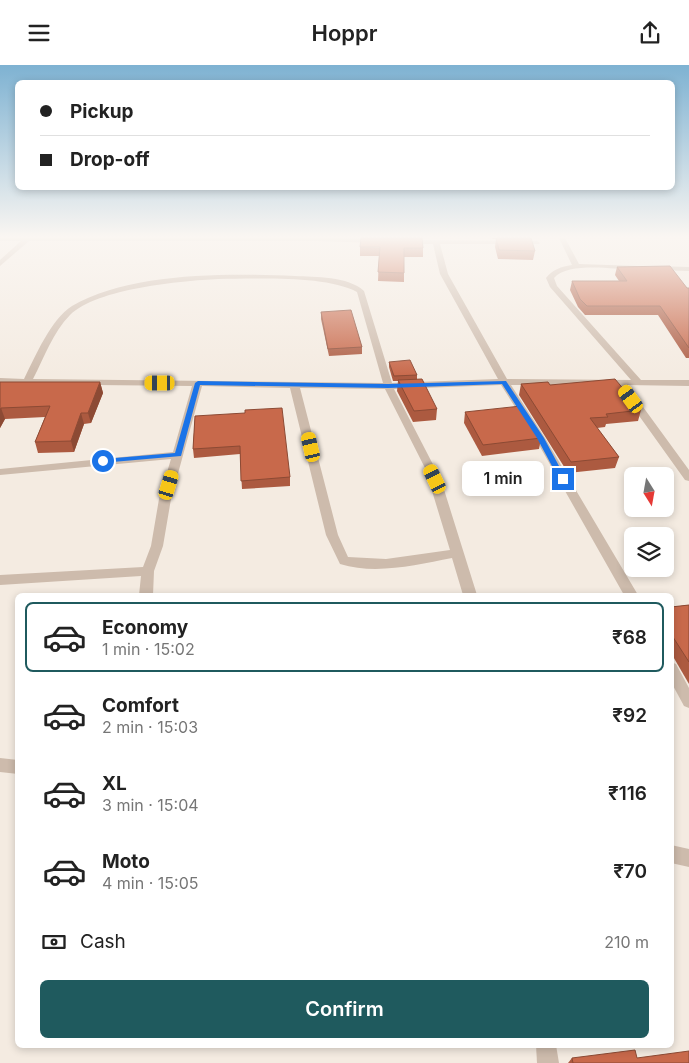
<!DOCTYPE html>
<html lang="en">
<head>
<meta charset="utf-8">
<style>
	body { margin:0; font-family:Inter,sans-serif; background:#f2f2f2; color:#222; height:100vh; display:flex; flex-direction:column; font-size:19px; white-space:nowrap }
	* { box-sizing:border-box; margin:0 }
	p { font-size:16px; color:#767676 }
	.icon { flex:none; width:28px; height:28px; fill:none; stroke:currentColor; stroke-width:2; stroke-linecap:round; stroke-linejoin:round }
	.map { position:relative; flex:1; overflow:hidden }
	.panel { position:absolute; left:15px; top:528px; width:659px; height:455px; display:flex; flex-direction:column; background:#fff; border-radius:8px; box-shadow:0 2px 8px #0003 }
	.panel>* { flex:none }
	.hud { position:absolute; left:15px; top:15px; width:660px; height:110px; border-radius:8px; box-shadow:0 2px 8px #0003; display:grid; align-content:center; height:110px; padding:0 25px; background:#fff }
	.needle { width:32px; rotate:169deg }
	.buttons { position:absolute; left:624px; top:402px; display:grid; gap:10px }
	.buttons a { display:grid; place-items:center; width:50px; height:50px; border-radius:8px; background:#fff; box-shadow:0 2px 8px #0003; font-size:25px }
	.end { position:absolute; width:22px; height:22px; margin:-11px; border:6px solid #1a73e8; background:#fff; box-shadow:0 0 0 2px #fff }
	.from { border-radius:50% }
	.bubble { position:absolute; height:35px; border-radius:8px; background:#fff; box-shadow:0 2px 8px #0003; font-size:16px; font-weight:600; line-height:35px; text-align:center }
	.car { position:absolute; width:15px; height:30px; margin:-15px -8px; border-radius:6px; box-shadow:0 0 4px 1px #0007; background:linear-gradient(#f5c518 24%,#345 0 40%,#f5c518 0 76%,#345 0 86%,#f5c518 0) }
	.hud b { display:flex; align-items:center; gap:18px; height:48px; font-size:19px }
	.hud b+b { border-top:1px solid #e0e0e0 }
	.hud i { width:12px; height:12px; background:#222 }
	ul { padding:9px 0 0; list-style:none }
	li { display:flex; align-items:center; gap:15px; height:70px; margin:0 10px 8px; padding:0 15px; border:2px solid transparent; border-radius:8px }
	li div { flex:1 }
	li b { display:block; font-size:19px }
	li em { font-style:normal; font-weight:600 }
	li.selected { border-color:#1f5a5e }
	li>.icon { width:45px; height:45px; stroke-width:1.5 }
	.pay { display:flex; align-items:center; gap:12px; height:55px; padding:0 25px; font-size:19px }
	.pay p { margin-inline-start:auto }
	.button { display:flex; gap:10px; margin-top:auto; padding:10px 25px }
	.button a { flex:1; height:58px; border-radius:8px; background:#1f5a5e; color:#fff; font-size:20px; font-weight:600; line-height:58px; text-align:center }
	header { display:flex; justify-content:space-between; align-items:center; height:65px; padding:0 25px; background:#fff; font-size:22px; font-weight:600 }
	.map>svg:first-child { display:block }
</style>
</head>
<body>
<header><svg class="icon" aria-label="menu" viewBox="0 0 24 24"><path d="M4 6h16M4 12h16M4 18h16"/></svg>Hoppr<svg class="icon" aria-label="share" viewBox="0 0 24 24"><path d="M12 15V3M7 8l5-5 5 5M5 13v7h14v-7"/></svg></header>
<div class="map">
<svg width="689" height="998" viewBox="0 0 689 998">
	<rect width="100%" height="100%" fill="#f4ebe1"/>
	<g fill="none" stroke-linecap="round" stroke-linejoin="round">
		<g fill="#cdbbac" fill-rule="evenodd">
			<polygon points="0,173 338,173 377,174 380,176 377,178 317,176 29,176 0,201 0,195 21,176 0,176"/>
			<path d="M559,173H565L579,199L637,201L638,203L634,205C613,204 568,197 554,213L557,221L641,315H689V321L627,320L689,405V416L685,415L617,320H511L545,373L638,530H624L535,373L501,320L394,324L441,415L477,530H463L452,493C416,500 376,510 340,499L326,470L290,323L202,321L171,434L163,481L154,506L153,530H139L141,511L0,520V510L143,502L151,481L159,434L171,394L0,410V404L173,387L192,321L0,319V313L24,314C35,292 51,254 72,241C129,207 229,208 295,211C315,212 348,211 364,226L392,318L498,314L440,209L433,179H407L404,177L407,175L537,176L540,178L539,179H440L448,209L507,314L631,315L550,222L546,213C553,204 561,202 572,200ZM218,214C256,214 325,210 357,227L383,318L33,314C44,293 53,267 70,250C98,223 181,216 218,214ZM300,323L385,324L425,403L450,485L386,494L348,492L338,470Z"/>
			<polygon points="654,201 689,202 689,206 657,205 654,205"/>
			<polygon points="671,597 676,599 689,623 689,643 684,641 671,617"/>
			<polygon points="0,693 18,695 18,709 0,707"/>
			<polygon points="671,780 689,784 689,802 671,798"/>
			<polygon points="536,980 556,980 559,998 537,998"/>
		</g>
	</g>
	<g fill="#ac5a40">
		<polygon points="492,173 527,173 535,186 533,195 498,194 495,182 496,174 493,174"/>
		<polygon points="360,182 423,183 423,192 404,192 404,217 378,216 379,191 360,191"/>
		<polygon points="617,202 687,223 689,223 689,293 686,293 658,250 585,250 578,242 570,225 572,216 619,216 615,210"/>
		<polygon points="321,247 362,282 362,289 329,291 321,254"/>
		<polygon points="389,297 417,310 417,315 437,344 436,355 413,357 397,326 398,316 393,316 389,302"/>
		<polygon points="0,317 100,317 103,328 91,358 84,359 74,387 38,388 35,377 45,352 5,354 0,363"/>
		<polygon points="521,319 550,320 641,345 638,356 606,359 605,362 597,363 619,392 615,403 568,408 519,330"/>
		<polygon points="465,347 541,373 539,384 482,391 464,358"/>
		<polygon points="195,351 290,412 290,421 242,424 240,389 194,393 193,384"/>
		<polygon points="689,540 689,619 671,588 671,542"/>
		<polygon points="572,993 637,993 689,998 568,998"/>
	</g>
	<g fill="#8c4a34">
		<polygon points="100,317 103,328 91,358 88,348"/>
		<polygon points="1,343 5,354 0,363 0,345"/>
		<polygon points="81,348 84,359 74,387 71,376"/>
	</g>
	<g fill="#c8694b" stroke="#8c4a34">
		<polygon points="361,173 422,173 423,183 404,183 404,208 378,207 380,182 360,182"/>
		<polygon points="496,173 531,173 535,186 499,185"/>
		<polygon points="670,201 687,223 689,223 689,283 660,241 587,241 580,234 572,216 627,216 617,202"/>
		<polygon points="351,245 362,282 328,284 321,247"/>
		<polygon points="410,295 417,310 394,311 389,297"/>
		<polygon points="422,314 437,344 414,346 398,315"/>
		<polygon points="615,314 641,345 606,349 608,352 590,353 619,392 571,397 521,319 548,317 550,320"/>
		<polygon points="0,317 100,317 88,348 81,348 71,376 35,377 50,341 1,343 0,345"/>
		<polygon points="521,341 541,373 483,380 465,347"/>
		<polygon points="282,343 290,412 241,416 240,381 193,384 195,351 245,348 245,345"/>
		<polygon points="689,540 689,597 671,569 671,542"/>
		<polygon points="635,985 637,993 689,986 689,998 573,998 572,993"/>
	</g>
	<linearGradient id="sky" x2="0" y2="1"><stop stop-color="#7eb2d2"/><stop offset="0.55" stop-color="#faf6f2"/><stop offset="1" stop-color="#faf6f2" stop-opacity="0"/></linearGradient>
	<rect width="689" height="312" fill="url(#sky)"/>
	<polygon fill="#1a73e8" points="198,316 388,319 506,316 544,373 566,414 560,416 537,373 502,319 388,323 200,320 181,391 101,398 100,396 103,394 175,388 195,318"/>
</svg>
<div class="buttons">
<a><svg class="needle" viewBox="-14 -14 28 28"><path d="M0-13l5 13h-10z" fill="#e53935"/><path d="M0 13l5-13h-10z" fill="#767676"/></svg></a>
<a><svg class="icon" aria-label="layers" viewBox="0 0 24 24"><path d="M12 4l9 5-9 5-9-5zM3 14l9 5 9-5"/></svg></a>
</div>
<i class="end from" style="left:103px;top:396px"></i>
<i class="end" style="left:563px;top:414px"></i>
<div class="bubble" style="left:462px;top:396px;width:82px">1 min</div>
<i class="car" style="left:160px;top:318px;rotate:270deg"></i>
<i class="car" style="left:631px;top:334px;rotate:324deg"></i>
<i class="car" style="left:311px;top:382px;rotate:347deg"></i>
<i class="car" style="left:435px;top:414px;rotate:334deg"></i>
<i class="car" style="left:169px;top:420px;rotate:17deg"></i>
<div class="hud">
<b><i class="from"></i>Pickup</b>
<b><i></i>Drop-off</b>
</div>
<section class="panel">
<ul>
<li class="selected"><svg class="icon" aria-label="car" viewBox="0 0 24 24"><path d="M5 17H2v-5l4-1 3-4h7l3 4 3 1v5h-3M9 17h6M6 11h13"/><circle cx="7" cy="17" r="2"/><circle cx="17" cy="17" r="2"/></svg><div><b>Economy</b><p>1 min · 15:02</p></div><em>₹68</em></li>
<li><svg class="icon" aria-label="car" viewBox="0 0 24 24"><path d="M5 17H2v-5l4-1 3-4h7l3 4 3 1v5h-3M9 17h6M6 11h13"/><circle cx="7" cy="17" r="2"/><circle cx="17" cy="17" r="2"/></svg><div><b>Comfort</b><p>2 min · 15:03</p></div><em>₹92</em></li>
<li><svg class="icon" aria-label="car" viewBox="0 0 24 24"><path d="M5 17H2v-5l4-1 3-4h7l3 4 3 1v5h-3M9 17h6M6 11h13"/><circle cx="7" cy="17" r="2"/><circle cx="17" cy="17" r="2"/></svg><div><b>XL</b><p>3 min · 15:04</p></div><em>₹116</em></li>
<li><svg class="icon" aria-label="car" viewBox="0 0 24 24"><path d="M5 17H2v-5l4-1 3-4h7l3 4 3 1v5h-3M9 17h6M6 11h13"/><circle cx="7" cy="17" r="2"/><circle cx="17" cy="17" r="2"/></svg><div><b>Moto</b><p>4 min · 15:05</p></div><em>₹70</em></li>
</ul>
<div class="pay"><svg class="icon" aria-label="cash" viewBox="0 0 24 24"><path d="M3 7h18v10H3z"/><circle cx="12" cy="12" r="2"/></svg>Cash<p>210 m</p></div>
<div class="button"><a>Confirm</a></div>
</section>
</div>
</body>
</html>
